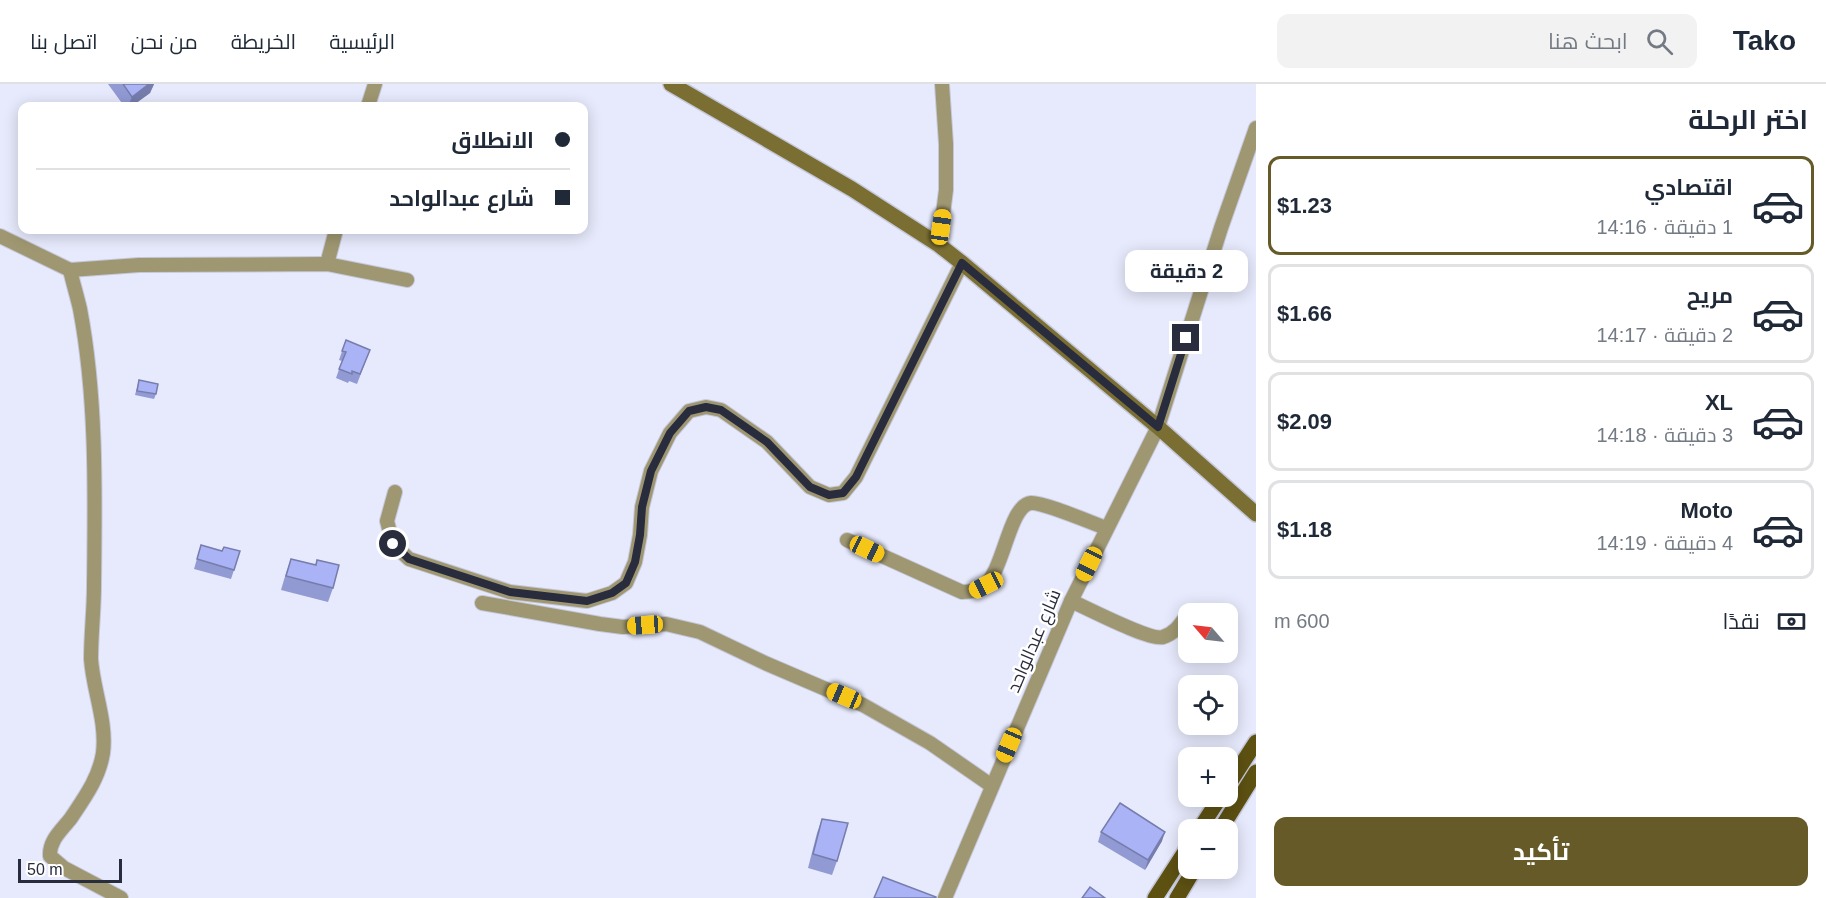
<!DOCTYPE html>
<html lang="ar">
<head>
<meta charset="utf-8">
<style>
	body { margin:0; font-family:Helvetica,Cairo,sans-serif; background:#f2f2f3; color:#1f2937; direction:rtl; height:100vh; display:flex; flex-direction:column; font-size:22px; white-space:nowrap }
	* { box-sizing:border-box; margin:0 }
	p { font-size:20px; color:#747a83 }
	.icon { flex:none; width:33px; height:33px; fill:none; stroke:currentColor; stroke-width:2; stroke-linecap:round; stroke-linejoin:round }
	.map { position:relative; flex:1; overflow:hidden; direction:ltr }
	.details { display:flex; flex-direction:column; background:#fff; width:570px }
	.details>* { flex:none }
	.hud { position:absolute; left:18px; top:18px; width:570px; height:132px; border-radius:12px; box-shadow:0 3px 15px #0003; direction:rtl; display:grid; align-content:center; height:132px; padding:0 18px; background:#fff }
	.needle { width:39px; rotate:298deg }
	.buttons { position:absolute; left:1178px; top:519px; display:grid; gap:12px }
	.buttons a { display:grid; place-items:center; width:60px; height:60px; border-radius:12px; background:#fff; box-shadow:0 3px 15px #0003; font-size:30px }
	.scale { position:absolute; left:18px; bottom:15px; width:104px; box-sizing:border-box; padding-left:6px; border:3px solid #292c3d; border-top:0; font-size:16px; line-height:21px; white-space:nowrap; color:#292c3d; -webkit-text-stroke:4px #fff; paint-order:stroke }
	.end { position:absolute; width:27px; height:27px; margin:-14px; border:8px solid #292c3d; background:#fff; box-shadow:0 0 0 3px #fff }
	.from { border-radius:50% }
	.bubble { position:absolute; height:42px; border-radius:12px; background:#fff; box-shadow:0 3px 15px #0003; font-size:20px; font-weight:700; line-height:42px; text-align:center; direction:rtl }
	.car { position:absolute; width:18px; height:36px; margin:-18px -9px; border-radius:8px; box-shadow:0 0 4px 2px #0007; background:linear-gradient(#f5c518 24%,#345 0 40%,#f5c518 0 76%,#345 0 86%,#f5c518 0) }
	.hud b { display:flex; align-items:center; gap:21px; height:57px; font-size:22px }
	.hud b+b { border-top:2px solid #e0e1e3 }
	.hud i { width:15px; height:15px; background:#1f2937 }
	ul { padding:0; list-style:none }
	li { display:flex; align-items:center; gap:18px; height:99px; margin:0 12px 9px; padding:0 6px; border:3px solid #e0e1e3; border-radius:12px }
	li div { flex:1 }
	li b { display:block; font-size:22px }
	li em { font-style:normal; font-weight:700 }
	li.active { border-color:#665b28 }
	li>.icon { width:54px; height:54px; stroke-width:1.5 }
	h2 { padding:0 18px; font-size:27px; line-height:72px }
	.pay { display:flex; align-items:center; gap:15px; height:66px; padding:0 18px; font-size:22px }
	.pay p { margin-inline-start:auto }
	.cta { display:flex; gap:12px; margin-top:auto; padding:12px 18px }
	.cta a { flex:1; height:69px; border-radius:12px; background:#665b28; color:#fff; font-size:24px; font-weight:700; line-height:69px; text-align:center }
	header { display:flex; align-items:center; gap:36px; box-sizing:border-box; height:84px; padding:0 30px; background:#fff; border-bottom:2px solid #e0e1e3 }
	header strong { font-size:28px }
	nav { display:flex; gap:33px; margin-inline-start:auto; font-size:21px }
	.search { width:420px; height:54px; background:#f2f2f3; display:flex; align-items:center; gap:15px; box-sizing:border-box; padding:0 21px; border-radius:12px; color:#747a83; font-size:22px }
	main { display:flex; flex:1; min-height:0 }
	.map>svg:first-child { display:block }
</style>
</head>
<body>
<header>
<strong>Tako</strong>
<div class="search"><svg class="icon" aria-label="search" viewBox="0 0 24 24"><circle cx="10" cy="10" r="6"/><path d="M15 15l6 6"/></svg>ابحث هنا</div>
<nav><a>الرئيسية</a><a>الخريطة</a><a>من نحن</a><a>اتصل بنا</a></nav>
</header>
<main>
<section class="details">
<h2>اختر الرحلة</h2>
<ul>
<li class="active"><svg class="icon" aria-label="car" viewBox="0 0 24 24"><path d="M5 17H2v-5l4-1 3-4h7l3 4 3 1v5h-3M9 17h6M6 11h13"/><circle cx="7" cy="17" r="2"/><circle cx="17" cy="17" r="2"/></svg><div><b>اقتصادي</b><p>1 دقيقة · 14:16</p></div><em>$1.23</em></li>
<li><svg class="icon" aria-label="car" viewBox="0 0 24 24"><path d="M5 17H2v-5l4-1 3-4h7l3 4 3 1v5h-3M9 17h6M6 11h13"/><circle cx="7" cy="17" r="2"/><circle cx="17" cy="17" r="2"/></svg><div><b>مريح</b><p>2 دقيقة · 14:17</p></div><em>$1.66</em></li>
<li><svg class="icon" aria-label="car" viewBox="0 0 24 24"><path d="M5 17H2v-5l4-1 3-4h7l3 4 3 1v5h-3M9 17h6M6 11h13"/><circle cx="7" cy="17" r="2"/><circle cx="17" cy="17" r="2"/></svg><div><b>XL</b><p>3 دقيقة · 14:18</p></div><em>$2.09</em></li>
<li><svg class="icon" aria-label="car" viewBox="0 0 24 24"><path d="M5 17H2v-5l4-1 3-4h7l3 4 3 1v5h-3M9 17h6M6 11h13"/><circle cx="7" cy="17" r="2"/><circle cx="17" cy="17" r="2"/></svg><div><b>Moto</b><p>4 دقيقة · 14:19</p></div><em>$1.18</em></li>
</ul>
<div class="pay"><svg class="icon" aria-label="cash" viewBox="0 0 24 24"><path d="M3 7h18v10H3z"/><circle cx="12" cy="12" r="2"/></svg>نقدًا<p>600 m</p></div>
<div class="cta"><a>تأكيد</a></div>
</section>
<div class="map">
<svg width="1256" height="814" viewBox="0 0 1256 814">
	<rect width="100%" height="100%" fill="#e7eafc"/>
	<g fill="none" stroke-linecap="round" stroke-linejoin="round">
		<defs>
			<g id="street">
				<polyline points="368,22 375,0"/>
				<polyline points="0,152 70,186 139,181 327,180 407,196"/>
				<polyline points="939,161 946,106 946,60 942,0"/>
				<polyline points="327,180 336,146"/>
				<path d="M70,186C73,199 77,212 80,225C97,315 95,411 94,502C94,526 91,550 91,575C93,606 107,637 103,669C99,694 85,713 71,734C62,746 49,756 50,772L64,784L121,814"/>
				<polyline points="395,408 387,437 393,460 409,475 510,508 587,517 612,509 626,499 635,478 640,451 642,423 651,387 670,349 689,327 706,323 721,326 767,358 810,403 829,411 843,409 856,393 962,179"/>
				<path d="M847,456L962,508C970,508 977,507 984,502C1004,487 1009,421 1031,419C1043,418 1092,439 1106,444"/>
				<path d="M1071,517C1087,524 1150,557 1163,553C1175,549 1180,541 1187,531"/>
				<polyline points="482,519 600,540 623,543 666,540 700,548 765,579 863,621 930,659 992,702"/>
				<polyline points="945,814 1071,517 1158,343 1221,144 1256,44"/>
			</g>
			<polyline id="secondary" points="671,0 852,105 939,161 962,179 1158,343 1256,430"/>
			<g id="primary">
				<polyline points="1227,703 1256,658"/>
				<polyline points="1199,746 1221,712"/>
				<polyline points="1220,746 1256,688"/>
				<polyline points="1155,814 1188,763"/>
				<polyline points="1177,814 1195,784"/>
			</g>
		</defs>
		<use href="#street" stroke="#c5c8da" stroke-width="16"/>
		<use href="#secondary" stroke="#c5c8da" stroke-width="18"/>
		<use href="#primary" stroke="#c5c8da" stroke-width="18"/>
		<use href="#street" stroke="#9f9771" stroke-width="14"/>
		<use href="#secondary" stroke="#7a6e32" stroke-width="15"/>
		<use href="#primary" stroke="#5d5112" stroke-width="15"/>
	</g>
	<g fill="#919ad3">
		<polygon points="108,0 154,0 150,9 132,22 124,22"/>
		<polygon points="346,256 370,266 357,300 349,297 348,299 336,294 342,277 339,276"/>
		<polygon points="139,296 156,310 154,315 135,311"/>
		<polygon points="201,461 234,486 231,495 194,485"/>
		<polygon points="291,475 315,481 317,476 333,504 328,518 281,506 286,489"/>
		<polygon points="822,735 837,777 832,791 808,784 817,749"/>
		<polygon points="1101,748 1162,757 1145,786 1098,758"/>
	</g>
	<g fill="#767dac">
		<polygon points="149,0 154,0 150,9 132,22 128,22 132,13"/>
		<polygon points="1165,748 1162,757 1145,786 1148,776"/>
	</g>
	<g fill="#a9b3f5" stroke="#767dac" stroke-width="1.5">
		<polygon points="123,0 149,0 132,13"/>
		<polygon points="346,256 370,266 360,290 352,287 352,290 339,285 346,268 342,267"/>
		<polygon points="139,296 158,300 156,310 137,307"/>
		<polygon points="201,461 222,467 224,463 240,467 234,486 197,475"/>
		<polygon points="291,475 316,481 317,476 339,481 333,504 286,492"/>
		<polygon points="1120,719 1165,748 1148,776 1101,748"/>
		<polygon points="822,735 848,739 837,777 813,770"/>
		<polygon points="883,793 936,813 936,814 874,814"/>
		<polygon points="1090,803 1105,814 1082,814"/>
	</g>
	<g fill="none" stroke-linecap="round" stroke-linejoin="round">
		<polyline stroke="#292c3d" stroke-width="8" points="393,460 409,475 510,508 587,517 612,509 626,499 635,478 640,451 642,423 651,387 670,349 689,327 706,323 721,326 767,358 810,403 829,411 843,409 856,393 962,179 1158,343 1186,254"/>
	</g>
	<g text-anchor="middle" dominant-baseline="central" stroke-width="5" stroke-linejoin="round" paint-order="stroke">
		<g font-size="18" fill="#292c3d" stroke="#fff">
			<text transform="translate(1034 557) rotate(-67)">شارع عبدالواحد</text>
		</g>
	</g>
</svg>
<div class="buttons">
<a><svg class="needle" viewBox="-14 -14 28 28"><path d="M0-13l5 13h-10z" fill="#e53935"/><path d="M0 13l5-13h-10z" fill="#747a83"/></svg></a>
<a><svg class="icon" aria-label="locate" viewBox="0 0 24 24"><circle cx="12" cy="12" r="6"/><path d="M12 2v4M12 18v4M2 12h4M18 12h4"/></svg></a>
<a>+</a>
<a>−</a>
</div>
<div class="scale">50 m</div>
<i class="end from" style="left:393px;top:460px"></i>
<i class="end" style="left:1186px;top:254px"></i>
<div class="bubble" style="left:1125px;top:166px;width:123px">2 دقيقة</div>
<i class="car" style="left:941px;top:143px;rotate:8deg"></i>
<i class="car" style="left:867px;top:465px;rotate:115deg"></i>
<i class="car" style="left:1089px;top:480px;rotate:206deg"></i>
<i class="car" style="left:986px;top:501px;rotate:243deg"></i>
<i class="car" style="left:645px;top:541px;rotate:266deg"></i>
<i class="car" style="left:844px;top:612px;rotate:293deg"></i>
<i class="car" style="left:1009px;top:661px;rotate:203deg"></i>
<div class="hud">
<b><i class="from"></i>الانطلاق</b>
<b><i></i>شارع عبدالواحد</b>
</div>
</div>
</main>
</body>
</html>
